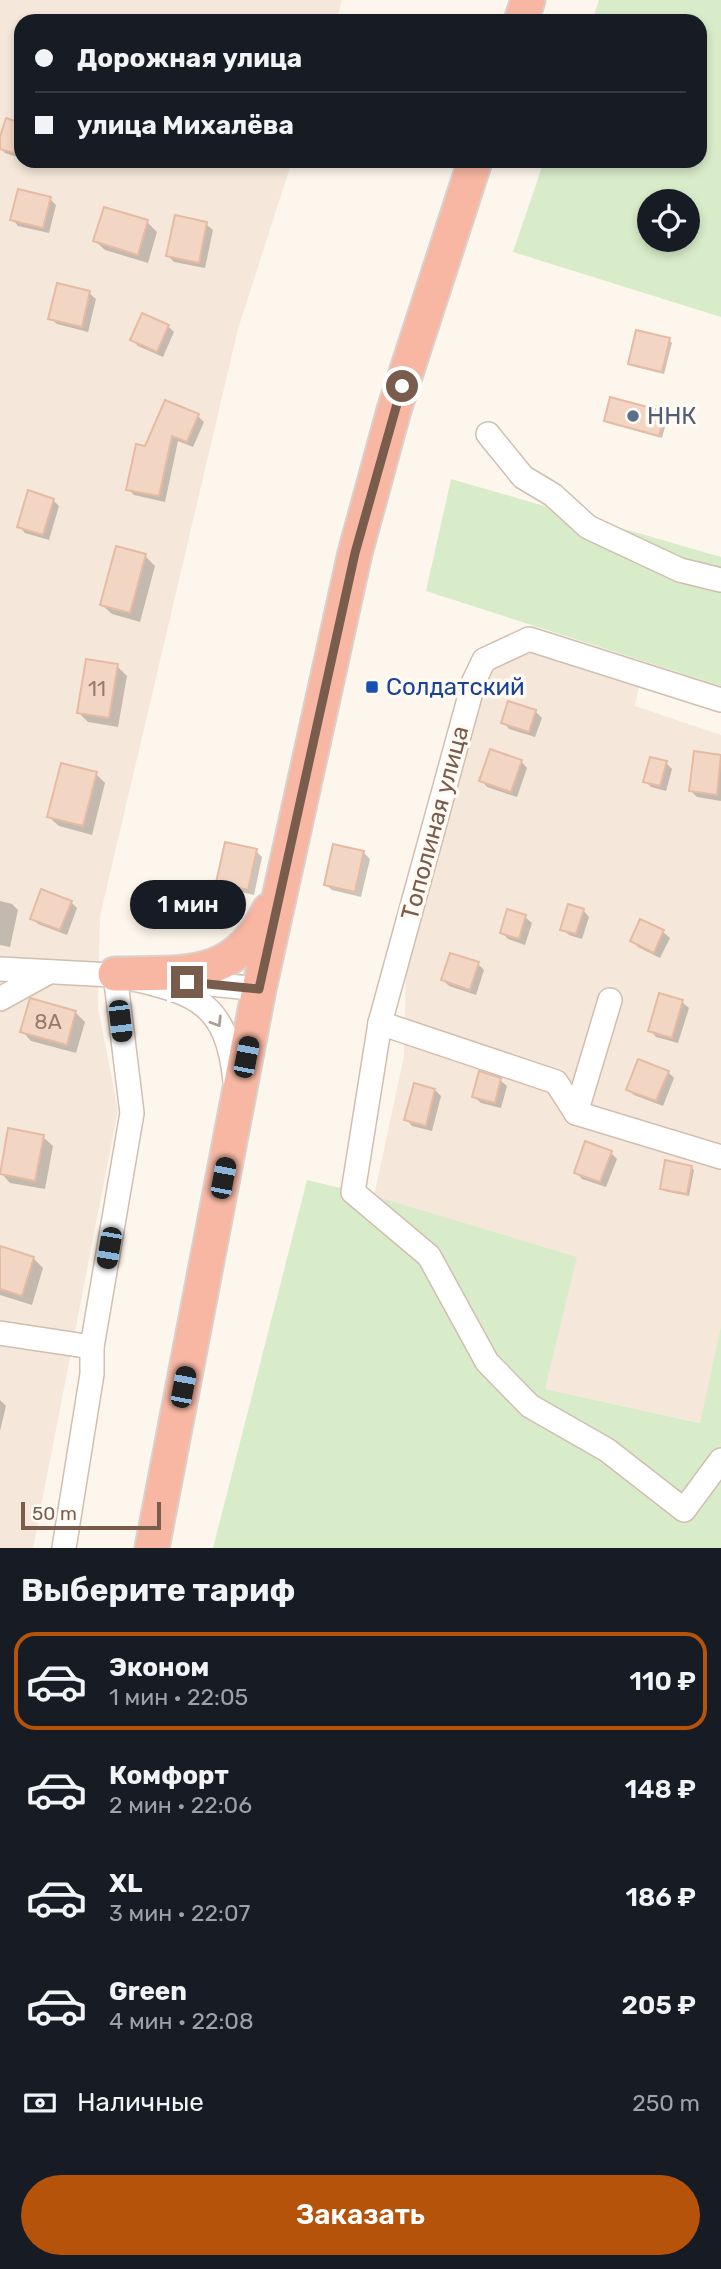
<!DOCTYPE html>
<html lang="ru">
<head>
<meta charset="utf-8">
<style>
	body { margin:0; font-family:Rubik,sans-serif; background:#20242c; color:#f1f3f6; height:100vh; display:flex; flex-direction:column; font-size:26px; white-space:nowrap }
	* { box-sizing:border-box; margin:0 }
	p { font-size:23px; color:#9ea1a6 }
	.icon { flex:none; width:38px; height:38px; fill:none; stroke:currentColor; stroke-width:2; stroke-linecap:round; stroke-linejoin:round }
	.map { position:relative; height:1548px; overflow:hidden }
	.sheet { display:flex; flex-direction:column; background:#171b24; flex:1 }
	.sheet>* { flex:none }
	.top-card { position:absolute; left:14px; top:14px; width:693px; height:154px; border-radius:21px; box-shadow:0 4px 10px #0003; display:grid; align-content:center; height:154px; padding:0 21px; background:#171b24 }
	.controls { position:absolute; left:637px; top:189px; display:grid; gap:14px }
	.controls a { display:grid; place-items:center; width:63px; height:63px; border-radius:50%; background:#171b24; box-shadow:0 4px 10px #0003; font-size:35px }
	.scale { position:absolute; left:21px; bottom:18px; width:140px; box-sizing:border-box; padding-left:7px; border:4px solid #7a5c4d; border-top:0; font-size:19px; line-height:24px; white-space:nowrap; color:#7a5c4d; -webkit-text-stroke:5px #fffaf3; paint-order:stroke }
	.end { position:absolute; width:32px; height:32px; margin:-16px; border:9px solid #7a5c4d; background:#fff; box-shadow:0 0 0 4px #fff }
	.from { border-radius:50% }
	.bubble { position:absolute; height:49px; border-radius:24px; background:#171b24; box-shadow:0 4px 10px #0003; font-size:23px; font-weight:600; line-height:49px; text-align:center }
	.car { position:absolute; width:21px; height:42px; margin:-21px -10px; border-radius:9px; box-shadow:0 0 5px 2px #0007; background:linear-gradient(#222 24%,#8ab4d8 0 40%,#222 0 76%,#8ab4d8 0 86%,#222 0) }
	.top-card b { display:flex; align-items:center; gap:24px; height:66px; font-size:26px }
	.top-card b+b { border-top:2px solid #363941 }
	.top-card i { width:18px; height:18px; background:#f1f3f6 }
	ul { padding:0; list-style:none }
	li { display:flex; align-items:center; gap:21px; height:98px; margin:0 14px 10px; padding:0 7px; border:4px solid transparent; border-radius:21px }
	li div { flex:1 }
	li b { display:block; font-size:26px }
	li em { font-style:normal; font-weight:600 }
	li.current { border-color:#b45309 }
	li>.icon { width:63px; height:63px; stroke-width:1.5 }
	h2 { padding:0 21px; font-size:32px; line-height:84px }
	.pay { display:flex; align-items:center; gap:18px; height:77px; padding:0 21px; font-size:26px }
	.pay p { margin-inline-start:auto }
	.primary-button { display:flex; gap:14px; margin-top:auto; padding:14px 21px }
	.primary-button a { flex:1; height:80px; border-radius:42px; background:#b45309; color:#fff; font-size:28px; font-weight:600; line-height:80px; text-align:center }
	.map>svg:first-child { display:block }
</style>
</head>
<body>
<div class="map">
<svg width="721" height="1548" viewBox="0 0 721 1548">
	<rect width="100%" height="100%" fill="#fdf6ec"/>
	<g fill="#f5e8da">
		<polygon points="0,0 342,0 336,21 21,21 21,161 292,161 238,329 100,916 98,1007 118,1110 33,1548 0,1548"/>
		<polygon points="528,643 639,685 635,706 721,735 721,1326 701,1423 545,1389 374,1196 404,1056 406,973 485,671"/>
	</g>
	<g fill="#d8ecc9" fill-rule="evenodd">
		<path d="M599,0H721V317L513,252L544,161H700V21H592ZM649,201H688V240H649Z"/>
		<polygon points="451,479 721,557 721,686 426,591"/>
		<polygon points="307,1180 374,1196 577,1257 545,1389 700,1423 721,1326 721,1548 213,1548"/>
	</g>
	<g fill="#0003">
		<polygon points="161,17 177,21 160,21"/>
		<polygon points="21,125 21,158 5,153 0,148 0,143"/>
		<polygon points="50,199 56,205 49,233 18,226 12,219"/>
		<polygon points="147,222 157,232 148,263 105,250 95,241"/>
		<polygon points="206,224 213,230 205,268 174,262 168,256"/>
		<polygon points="89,293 96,299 88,332 57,324 50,318"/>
		<polygon points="168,326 174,332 163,357 138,346 132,339"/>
		<polygon points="669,340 672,343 664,374 632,366 630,363"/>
		<polygon points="665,413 668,416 662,438 608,423 606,421"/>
		<polygon points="198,416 204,422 193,447 178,441 165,502 134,495 128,489 146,448"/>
		<polygon points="53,500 59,506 49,540 25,533 19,526"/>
		<polygon points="145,556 155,566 140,622 112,614 102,605"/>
		<polygon points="117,666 127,676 118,727 88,722 78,712"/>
		<polygon points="535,711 542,718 535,737 509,729 503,722"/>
		<polygon points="696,753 721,757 721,801 697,797 691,791"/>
		<polygon points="521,761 527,768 517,797 487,787 481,780"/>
		<polygon points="666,763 672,769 666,791 651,787 645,781"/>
		<polygon points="96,774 105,783 92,835 59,826 49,817"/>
		<polygon points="256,851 262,857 254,895 224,888 218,882"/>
		<polygon points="364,853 370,859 361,897 332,890 325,884"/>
		<polygon points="0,901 12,904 18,910 10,947 0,945"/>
		<polygon points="71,902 77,908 67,935 38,924 32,918"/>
		<polygon points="583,910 589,917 582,939 569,935 562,929"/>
		<polygon points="525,917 532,923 525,945 508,939 502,933"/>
		<polygon points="641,922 663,932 670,938 660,958 638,947 632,941"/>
		<polygon points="478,964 484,970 476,995 449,986 443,980"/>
		<polygon points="682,1002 689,1008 678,1043 656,1037 650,1030"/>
		<polygon points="76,1013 85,1022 76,1053 31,1041 22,1031"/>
		<polygon points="668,1072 674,1078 663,1106 634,1095 628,1089"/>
		<polygon points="500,1080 507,1086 501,1108 481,1103 474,1097"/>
		<polygon points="435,1090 441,1096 432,1131 412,1126 406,1119"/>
		<polygon points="43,1137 53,1146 45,1189 10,1183 1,1173"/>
		<polygon points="611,1153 617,1159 606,1187 582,1179 576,1172"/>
		<polygon points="691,1167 694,1170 689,1196 664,1191 662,1189"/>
		<polygon points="0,1248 34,1259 43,1268 32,1305 0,1295"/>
		<polygon points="0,1400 6,1406 0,1431"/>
	</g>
	<g fill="#f3d5c3" stroke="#e6bba3" stroke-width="2">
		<polygon points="6,118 21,123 21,155 0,149 0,137"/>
		<polygon points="18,189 51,197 43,228 10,220"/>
		<polygon points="104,207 148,220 138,255 93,241"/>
		<polygon points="175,215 207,222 199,263 166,256"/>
		<polygon points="57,283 90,291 82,327 48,319"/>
		<polygon points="142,313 169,325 157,352 130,340"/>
		<polygon points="636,330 670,338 662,372 628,364"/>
		<polygon points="610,397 666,412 659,436 604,421"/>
		<polygon points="165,400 199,414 187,442 172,436 159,496 126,490 136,444 145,446"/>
		<polygon points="28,490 54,499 43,535 17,527"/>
		<polygon points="116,546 146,554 130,613 100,605"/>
		<polygon points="86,659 118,664 109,718 77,713"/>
		<polygon points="508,701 536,710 529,732 501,723"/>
		<polygon points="490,749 522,760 511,792 479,781"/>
		<polygon points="694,751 721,755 717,795 689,791"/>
		<polygon points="650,757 667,761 660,786 643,782"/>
		<polygon points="61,763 97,772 83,826 47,817"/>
		<polygon points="225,842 257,849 248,890 216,883"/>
		<polygon points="333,844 364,851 355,892 324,885"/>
		<polygon points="41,889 72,901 60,930 30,919"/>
		<polygon points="568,904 584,909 576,934 560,930"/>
		<polygon points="507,909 526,915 519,939 500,933"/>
		<polygon points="640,919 664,930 654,953 630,941"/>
		<polygon points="450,953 479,962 470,990 441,980"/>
		<polygon points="659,993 683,1000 672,1038 648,1031"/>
		<polygon points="30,998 76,1011 67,1045 20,1032"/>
		<polygon points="638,1059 669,1071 656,1101 626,1090"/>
		<polygon points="479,1071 501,1078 495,1103 472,1097"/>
		<polygon points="414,1083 435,1089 426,1126 404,1120"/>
		<polygon points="8,1128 44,1135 35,1181 0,1174"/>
		<polygon points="585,1141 612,1151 600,1182 574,1173"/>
		<polygon points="665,1160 692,1166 687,1194 660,1189"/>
		<polygon points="0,1246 34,1257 22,1296 0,1289"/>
	</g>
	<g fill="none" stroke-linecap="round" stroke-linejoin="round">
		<defs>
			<g id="minor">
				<polyline points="488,434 523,477 553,495 588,527 680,570 721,580"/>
				<polyline points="721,700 529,639 484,660 474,681 380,1023 353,1192 429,1256 487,1362 530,1406 607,1450 684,1510 721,1460"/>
				<polyline points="0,969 130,976"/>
				<polyline points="181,981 259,989"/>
				<polyline points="0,999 47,973"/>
				<polyline points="380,1023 556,1082 576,1113 721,1157"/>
				<polyline points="576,1113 610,1000"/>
				<polyline points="0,1333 92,1347"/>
				<path d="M64,1548L92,1374V1347L132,1113L115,974C188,993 226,994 235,1081"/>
			</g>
			<g id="highway">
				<polyline points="521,21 528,0"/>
				<path d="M115,974C184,972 234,982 269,910"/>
				<polyline points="152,1548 259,989 355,553 394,410 475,161"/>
			</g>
		</defs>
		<use href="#minor" stroke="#d1beb0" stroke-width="26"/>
		<use href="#highway" stroke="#dad1cd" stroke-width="37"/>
		<use href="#minor" stroke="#fff" stroke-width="23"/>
		<use href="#highway" stroke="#f7b7a3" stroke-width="33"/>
	</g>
	<defs><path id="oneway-chevron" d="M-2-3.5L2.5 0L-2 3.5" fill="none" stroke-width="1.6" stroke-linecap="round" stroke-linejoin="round" transform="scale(1.75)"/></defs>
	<use stroke="#af9d94" href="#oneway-chevron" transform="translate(217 1022) rotate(58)"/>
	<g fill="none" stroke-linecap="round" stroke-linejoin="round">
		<polyline stroke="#7a5c4d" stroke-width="9" points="187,982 259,989 355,553 402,386"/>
	</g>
	<circle fill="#5c6f8a" stroke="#fffaf3" stroke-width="2.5" cx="633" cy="416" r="7"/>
	<rect fill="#1a4fb4" stroke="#fffaf3" stroke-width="2.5" x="365" y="680" width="14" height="14" rx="3.5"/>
	<g text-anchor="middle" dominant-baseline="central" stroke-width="7" stroke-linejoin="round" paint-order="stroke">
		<g font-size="21" fill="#987a6a">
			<text x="97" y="688">11</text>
			<text x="48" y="1021">8А</text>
		</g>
		<g font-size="24" fill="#4e5e75" stroke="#fffaf3" text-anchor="start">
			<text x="647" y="416">ННК</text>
		</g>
		<g font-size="24" fill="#164399" stroke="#fffaf3" text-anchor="start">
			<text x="386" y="687">Солдатский</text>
		</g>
		<g font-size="24" fill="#7a5c4d" stroke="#fffaf3">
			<text transform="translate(435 823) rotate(-75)">Тополиная улица</text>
		</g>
	</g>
</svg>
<div class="controls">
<a><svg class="icon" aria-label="locate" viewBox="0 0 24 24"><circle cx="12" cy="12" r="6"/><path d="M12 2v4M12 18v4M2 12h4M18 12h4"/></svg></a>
</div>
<div class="scale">50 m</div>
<i class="end from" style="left:402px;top:386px"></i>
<i class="end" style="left:187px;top:982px"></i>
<div class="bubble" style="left:130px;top:880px;width:116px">1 мин</div>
<i class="car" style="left:120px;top:1021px;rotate:173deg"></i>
<i class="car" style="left:246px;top:1057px;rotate:11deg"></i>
<i class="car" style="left:223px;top:1178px;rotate:11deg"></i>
<i class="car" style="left:109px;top:1248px;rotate:190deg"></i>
<i class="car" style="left:183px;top:1387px;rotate:11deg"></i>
<div class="top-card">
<b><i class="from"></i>Дорожная улица</b>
<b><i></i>улица Михалёва</b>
</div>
</div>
<section class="sheet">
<h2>Выберите тариф</h2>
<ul>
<li class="current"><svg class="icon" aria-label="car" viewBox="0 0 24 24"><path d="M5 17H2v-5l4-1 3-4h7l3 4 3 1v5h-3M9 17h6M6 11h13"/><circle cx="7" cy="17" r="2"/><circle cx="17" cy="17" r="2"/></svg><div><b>Эконом</b><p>1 мин · 22:05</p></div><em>110 ₽</em></li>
<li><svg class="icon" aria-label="car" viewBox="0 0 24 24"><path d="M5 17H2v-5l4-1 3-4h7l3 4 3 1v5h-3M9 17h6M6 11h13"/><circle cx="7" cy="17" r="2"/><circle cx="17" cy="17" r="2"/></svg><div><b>Комфорт</b><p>2 мин · 22:06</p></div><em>148 ₽</em></li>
<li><svg class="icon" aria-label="car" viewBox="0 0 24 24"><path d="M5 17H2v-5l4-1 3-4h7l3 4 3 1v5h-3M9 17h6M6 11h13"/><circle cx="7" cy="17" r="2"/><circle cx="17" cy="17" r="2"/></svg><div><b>XL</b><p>3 мин · 22:07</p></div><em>186 ₽</em></li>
<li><svg class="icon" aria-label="car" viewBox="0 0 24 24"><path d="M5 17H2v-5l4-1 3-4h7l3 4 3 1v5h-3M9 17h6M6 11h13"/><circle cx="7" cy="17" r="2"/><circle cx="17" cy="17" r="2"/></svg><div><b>Green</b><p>4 мин · 22:08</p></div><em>205 ₽</em></li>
</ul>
<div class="pay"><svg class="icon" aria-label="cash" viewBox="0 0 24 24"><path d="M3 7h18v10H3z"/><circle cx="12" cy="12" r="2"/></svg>Наличные<p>250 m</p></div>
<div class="primary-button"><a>Заказать</a></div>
</section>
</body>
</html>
